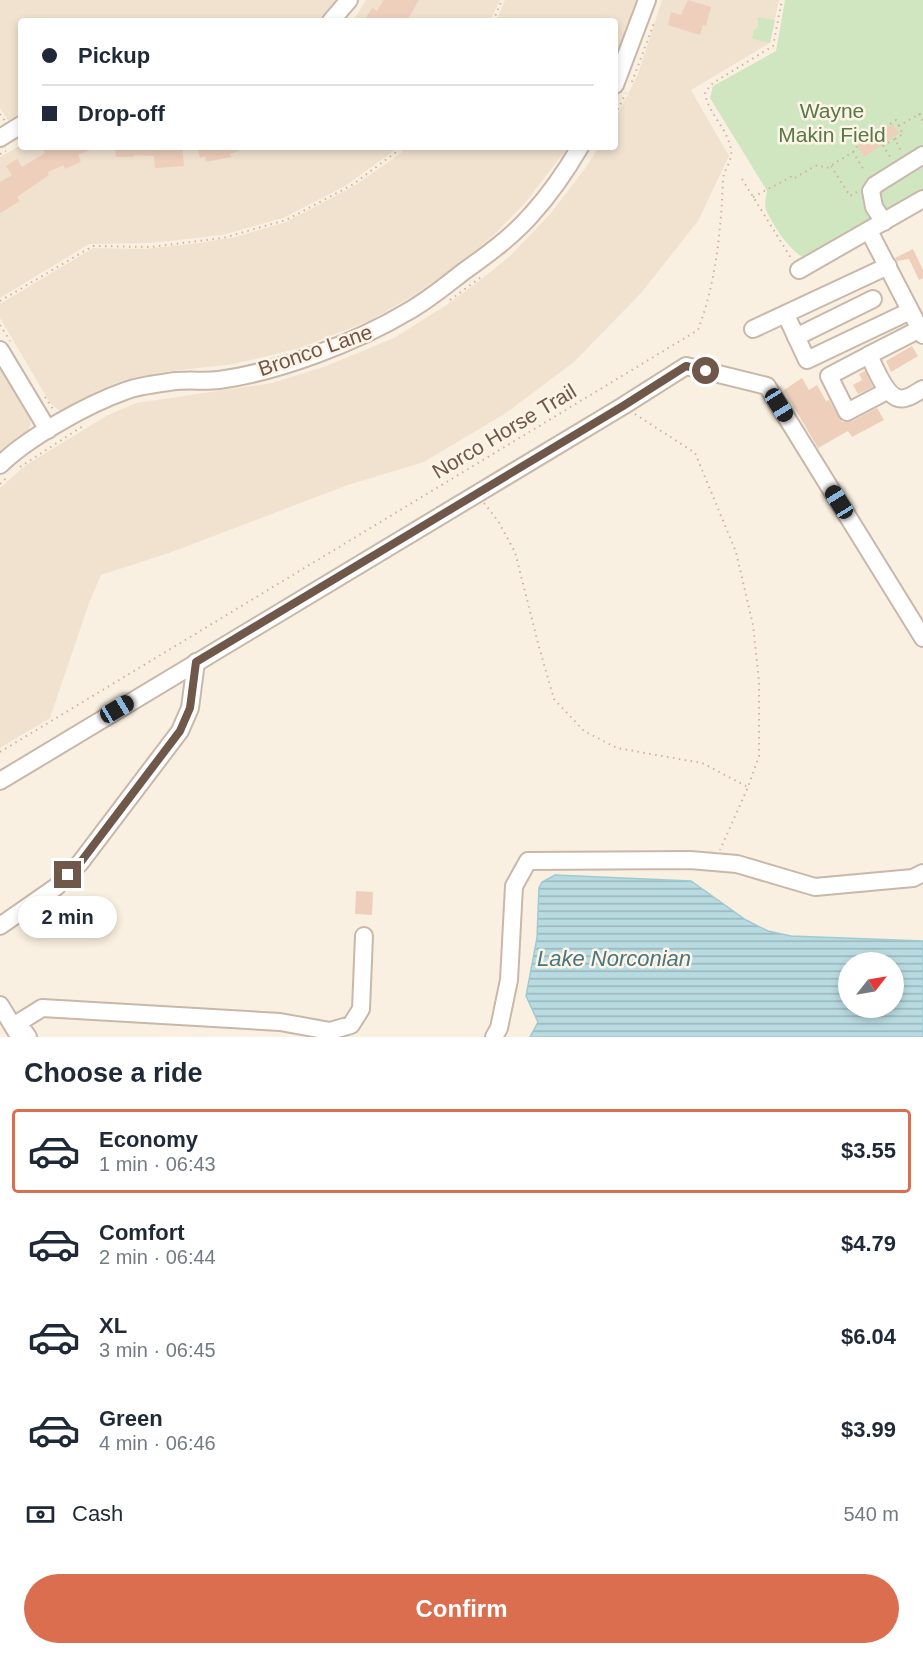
<!DOCTYPE html>
<html lang="en">
<head>
<meta charset="utf-8">
<style>
	body { margin:0; font-family:Helvetica,sans-serif; background:#f6f6f7; color:#1f2937; height:100vh; display:flex; flex-direction:column; font-size:22px; white-space:nowrap }
	* { box-sizing:border-box; margin:0 }
	p { font-size:20px; color:#747a83 }
	.icon { flex:none; width:33px; height:33px; fill:none; stroke:currentColor; stroke-width:2; stroke-linecap:round; stroke-linejoin:round }
	.map { position:relative; height:1037px; overflow:hidden }
	.side { display:flex; flex-direction:column; background:#fff; flex:1 }
	.side>* { flex:none }
	.banner { position:absolute; left:18px; top:18px; width:600px; height:132px; border-radius:6px; box-shadow:0 3px 9px #0003; display:grid; align-content:center; height:132px; padding:0 24px; background:#fff }
	.needle { width:39px; rotate:59deg }
	.tools { position:absolute; left:838px; top:952px; display:grid; gap:12px }
	.tools a { display:grid; place-items:center; width:66px; height:66px; border-radius:50%; background:#fff; box-shadow:0 3px 9px #0003; font-size:30px }
	.end { position:absolute; width:27px; height:27px; margin:-14px; border:8px solid #6f574a; background:#fff; box-shadow:0 0 0 3px #fff }
	.from { border-radius:50% }
	.bubble { position:absolute; height:42px; border-radius:21px; background:#fff; box-shadow:0 3px 9px #0003; font-size:20px; font-weight:700; line-height:42px; text-align:center }
	.car { position:absolute; width:18px; height:36px; margin:-18px -9px; border-radius:8px; box-shadow:0 0 4px 2px #0007; background:linear-gradient(#222 24%,#8ab4d8 0 40%,#222 0 76%,#8ab4d8 0 86%,#222 0) }
	.banner b { display:flex; align-items:center; gap:21px; height:57px; font-size:22px }
	.banner b+b { border-top:2px solid #e0e1e3 }
	.banner i { width:15px; height:15px; background:#1f2937 }
	ul { padding:0; list-style:none }
	li { display:flex; align-items:center; gap:18px; height:84px; margin:0 12px 9px; padding:0 12px; border:3px solid transparent; border-radius:6px }
	li div { flex:1 }
	li b { display:block; font-size:22px }
	li em { font-style:normal; font-weight:700 }
	li.selected { border-color:#db6e4f }
	li>.icon { width:54px; height:54px; stroke-width:1.5 }
	h2 { padding:0 24px; font-size:27px; line-height:72px }
	.pay { display:flex; align-items:center; gap:15px; height:66px; padding:0 24px; font-size:22px }
	.pay p { margin-inline-start:auto }
	.primary-button { display:flex; gap:12px; margin-top:auto; padding:12px 24px }
	.primary-button a { flex:1; height:69px; border-radius:36px; background:#db6e4f; color:#fff; font-size:24px; font-weight:700; line-height:69px; text-align:center }
	.map>svg:first-child { display:block }
</style>
</head>
<body>
<div class="map">
<svg width="923" height="1037" viewBox="0 0 923 1037">
	<defs>
		<pattern id="water-rules" width="6" height="5" patternUnits="userSpaceOnUse" patternTransform="scale(1.5)"><rect width="6" height="5" fill="#b8dbe1"/><path d="M0 2.5h6" fill="none" stroke="#9ab4b8"/></pattern>
	</defs>
	<rect width="100%" height="100%" fill="#faf0e1"/>
	<g fill="#f1e2d0">
		<polygon points="0,0 336,0 319,21 21,21 21,115 9,122 0,108"/>
		<polygon points="366,0 500,0 490,21 353,21"/>
		<polygon points="505,0 636,0 615,59 615,21 496,21"/>
		<polygon points="662,0 779,0 770,43 691,90 729,156 698,221 642,292 574,362 506,413 424,462 348,485 169,553 101,575 89,603 50,718 0,748 0,488 26,465 108,415 136,403 272,383 326,366 394,338 445,306 483,278 510,256 551,213 584,170 599,147 615,147 615,120 638,74"/>
		<polygon points="21,145 21,147 399,147 345,186 283,218 222,235 151,243 89,244 0,298 0,157"/>
		<polygon points="406,147 568,147 526,202 495,234 464,260 414,295 371,320 300,348 234,364 164,372 121,381 96,391 61,412 50,403 0,318 0,304 93,248 144,249 199,243 235,237 286,222 354,186 401,153"/>
		<polygon points="0,369 31,421 28,432 0,451"/>
	</g>
	<g fill="#d0e6c1">
		<path d="M785,0H923V192L805,258C790,252 773,225 766,210C764,205 766,197 767,191L710,98L713,86L776,51Z"/>
		<polygon points="758,17 775,20 770,43 752,39 754,30 758,27"/>
	</g>
	<path fill="url(#water-rules)" stroke="#9fcad2" stroke-width="1.5" fill-rule="evenodd" d="M555,875L691,881L746,920L768,931L791,936L923,941V1037H530L538,1022L526,996L537,938L539,888L542,882ZM849,963H894V1008H849Z"/>
	<g fill="#edcfbb">
		<polygon points="384,0 419,0 407,21 364,21 372,8 377,11"/>
		<polygon points="688,0 711,7 706,26 703,25 700,35 668,25 671,12 681,15"/>
		<polygon points="893,124 899,133 864,157 857,146"/>
		<polygon points="49,147 97,147 78,155 81,162 65,169 64,165 48,172 49,175 17,197 20,201 0,213 0,182 12,175 6,166 17,159 22,167 45,153 43,150"/>
		<polygon points="115,147 182,147 184,166 155,168 154,156 134,155 134,157 116,157"/>
		<polygon points="197,147 247,147 248,148 230,154 231,157 206,162 205,156 200,158"/>
		<polygon points="913,249 923,270 923,278 919,280 909,259 897,261 895,258"/>
		<polygon points="912,346 918,356 891,372 886,361"/>
		<polygon points="865,371 873,387 858,394 853,385 862,380 859,374"/>
		<polygon points="802,378 809,390 817,385 826,401 829,400 842,422 852,421 877,408 884,420 852,437 848,431 818,448 784,390"/>
		<polygon points="356,891 373,892 372,915 355,914"/>
	</g>
	<g fill="none" stroke-linecap="round" stroke-linejoin="round">
		<defs>
			<g id="minor">
				<polyline points="331,21 349,0"/>
				<polyline points="615,85 647,0"/>
				<polyline points="0,138 21,125"/>
				<polyline points="884,222 874,207 871,191 875,185 923,155"/>
				<polyline points="869,231 923,335"/>
				<polyline points="799,270 923,199"/>
				<polyline points="786,315 807,360 910,311"/>
				<polyline points="753,329 888,266"/>
				<polyline points="796,337 873,299"/>
				<polyline points="0,350 48,430"/>
				<polyline points="869,355 920,329"/>
				<path d="M887,391L847,412L829,376L869,355C875,368 888,403 905,398C911,397 917,392 923,389"/>
				<path d="M0,465C27,438 88,404 125,391C138,386 155,384 169,382C186,379 203,382 219,380C278,372 357,342 407,312C427,301 445,286 463,272C487,255 513,236 532,214C551,193 566,171 580,147"/>
				<polyline points="0,781 623,406 686,366 767,386 923,638"/>
				<polyline points="0,926 56,887 80,863 180,731 190,708 196,662"/>
				<polyline points="0,1005 19,1036"/>
				<polyline points="28,1037 18,1023 42,1008 280,1022 330,1031 351,1025 361,1009 364,936"/>
				<polyline points="494,1037 499,1028 509,980 514,886 528,861 690,860 737,864 815,887 913,878 923,873"/>
			</g>
		</defs>
		<use href="#minor" stroke="#c9b8a9" stroke-width="20"/>
		<g stroke="#d1b29f" stroke-width="2" stroke-dasharray="1.5 4.5" stroke-linecap="butt">
			<polyline points="493,21 502,0"/>
			<polyline points="632,82 654,23"/>
			<polyline points="0,114 5,121"/>
			<polyline points="919,114 923,121"/>
			<polyline points="615,115 626,93"/>
			<polyline points="876,135 891,158"/>
			<polyline points="895,139 903,134 899,126 923,112"/>
			<polyline points="883,146 895,139 901,151"/>
			<polyline points="853,152 856,150 857,145 896,120 899,126"/>
			<polyline points="0,154 6,151"/>
			<polyline points="831,166 850,196 858,191"/>
			<polyline points="742,179 791,258"/>
			<polyline points="753,197 791,177 793,179 817,165 827,168 853,152 865,172"/>
			<polyline points="450,300 484,275"/>
			<polyline points="0,301 93,246 150,247 223,238 286,220 352,185 403,147"/>
			<polyline points="0,325 10,341"/>
			<polyline points="45,397 53,409"/>
			<polyline points="635,414 695,453 736,552 753,625 759,681 759,756 748,787 720,850"/>
			<polyline points="20,467 83,426"/>
			<polyline points="0,484 8,476"/>
			<polyline points="484,503 498,521 515,552 539,647 554,699 584,731 617,748 702,763 748,787"/>
			<path d="M0,752L698,330C716,282 721,231 723,180C723,170 733,161 731,150C728,128 707,113 705,92L713,83L773,46L782,0"/>
		</g>
		<use href="#minor" stroke="#fff" stroke-width="16"/>
	</g>
	<g fill="none" stroke-linecap="round" stroke-linejoin="round">
		<polyline stroke="#6f574a" stroke-width="8" points="68,875 80,863 180,731 190,708 196,662 623,406 686,366 706,371"/>
	</g>
	<g text-anchor="middle" dominant-baseline="central" stroke-width="5" stroke-linejoin="round" paint-order="stroke">
		<g font-size="21" fill="#557a46" stroke="#fdf4e7">
			<text x="832" y="110">Wayne<tspan x="832" dy="24">Makin Field</tspan></text>
		</g>
		<g font-size="21" fill="#6f574a" stroke="#fdf4e7">
			<text transform="translate(315 350) rotate(-19)">Bronco Lane</text>
			<text transform="translate(504 431) rotate(-31)">Norco Horse Trail</text>
		</g>
		<g font-size="22" font-style="italic" fill="#477780" stroke="#fdf4e7">
			<text x="614" y="958">Lake Norconian</text>
		</g>
	</g>
</svg>
<div class="tools">
<a><svg class="needle" viewBox="-14 -14 28 28"><path d="M0-13l5 13h-10z" fill="#e53935"/><path d="M0 13l5-13h-10z" fill="#747a83"/></svg></a>
</div>
<i class="end from" style="left:706px;top:371px"></i>
<i class="end" style="left:68px;top:875px"></i>
<div class="bubble" style="left:18px;top:896px;width:99px">2 min</div>
<i class="car" style="left:779px;top:405px;rotate:148deg"></i>
<i class="car" style="left:839px;top:502px;rotate:328deg"></i>
<i class="car" style="left:117px;top:709px;rotate:59deg"></i>
<div class="banner">
<b><i class="from"></i>Pickup</b>
<b><i></i>Drop-off</b>
</div>
</div>
<section class="side">
<h2>Choose a ride</h2>
<ul>
<li class="selected"><svg class="icon" aria-label="car" viewBox="0 0 24 24"><path d="M5 17H2v-5l4-1 3-4h7l3 4 3 1v5h-3M9 17h6M6 11h13"/><circle cx="7" cy="17" r="2"/><circle cx="17" cy="17" r="2"/></svg><div><b>Economy</b><p>1 min · 06:43</p></div><em>$3.55</em></li>
<li><svg class="icon" aria-label="car" viewBox="0 0 24 24"><path d="M5 17H2v-5l4-1 3-4h7l3 4 3 1v5h-3M9 17h6M6 11h13"/><circle cx="7" cy="17" r="2"/><circle cx="17" cy="17" r="2"/></svg><div><b>Comfort</b><p>2 min · 06:44</p></div><em>$4.79</em></li>
<li><svg class="icon" aria-label="car" viewBox="0 0 24 24"><path d="M5 17H2v-5l4-1 3-4h7l3 4 3 1v5h-3M9 17h6M6 11h13"/><circle cx="7" cy="17" r="2"/><circle cx="17" cy="17" r="2"/></svg><div><b>XL</b><p>3 min · 06:45</p></div><em>$6.04</em></li>
<li><svg class="icon" aria-label="car" viewBox="0 0 24 24"><path d="M5 17H2v-5l4-1 3-4h7l3 4 3 1v5h-3M9 17h6M6 11h13"/><circle cx="7" cy="17" r="2"/><circle cx="17" cy="17" r="2"/></svg><div><b>Green</b><p>4 min · 06:46</p></div><em>$3.99</em></li>
</ul>
<div class="pay"><svg class="icon" aria-label="cash" viewBox="0 0 24 24"><path d="M3 7h18v10H3z"/><circle cx="12" cy="12" r="2"/></svg>Cash<p>540 m</p></div>
<div class="primary-button"><a>Confirm</a></div>
</section>
</body>
</html>
